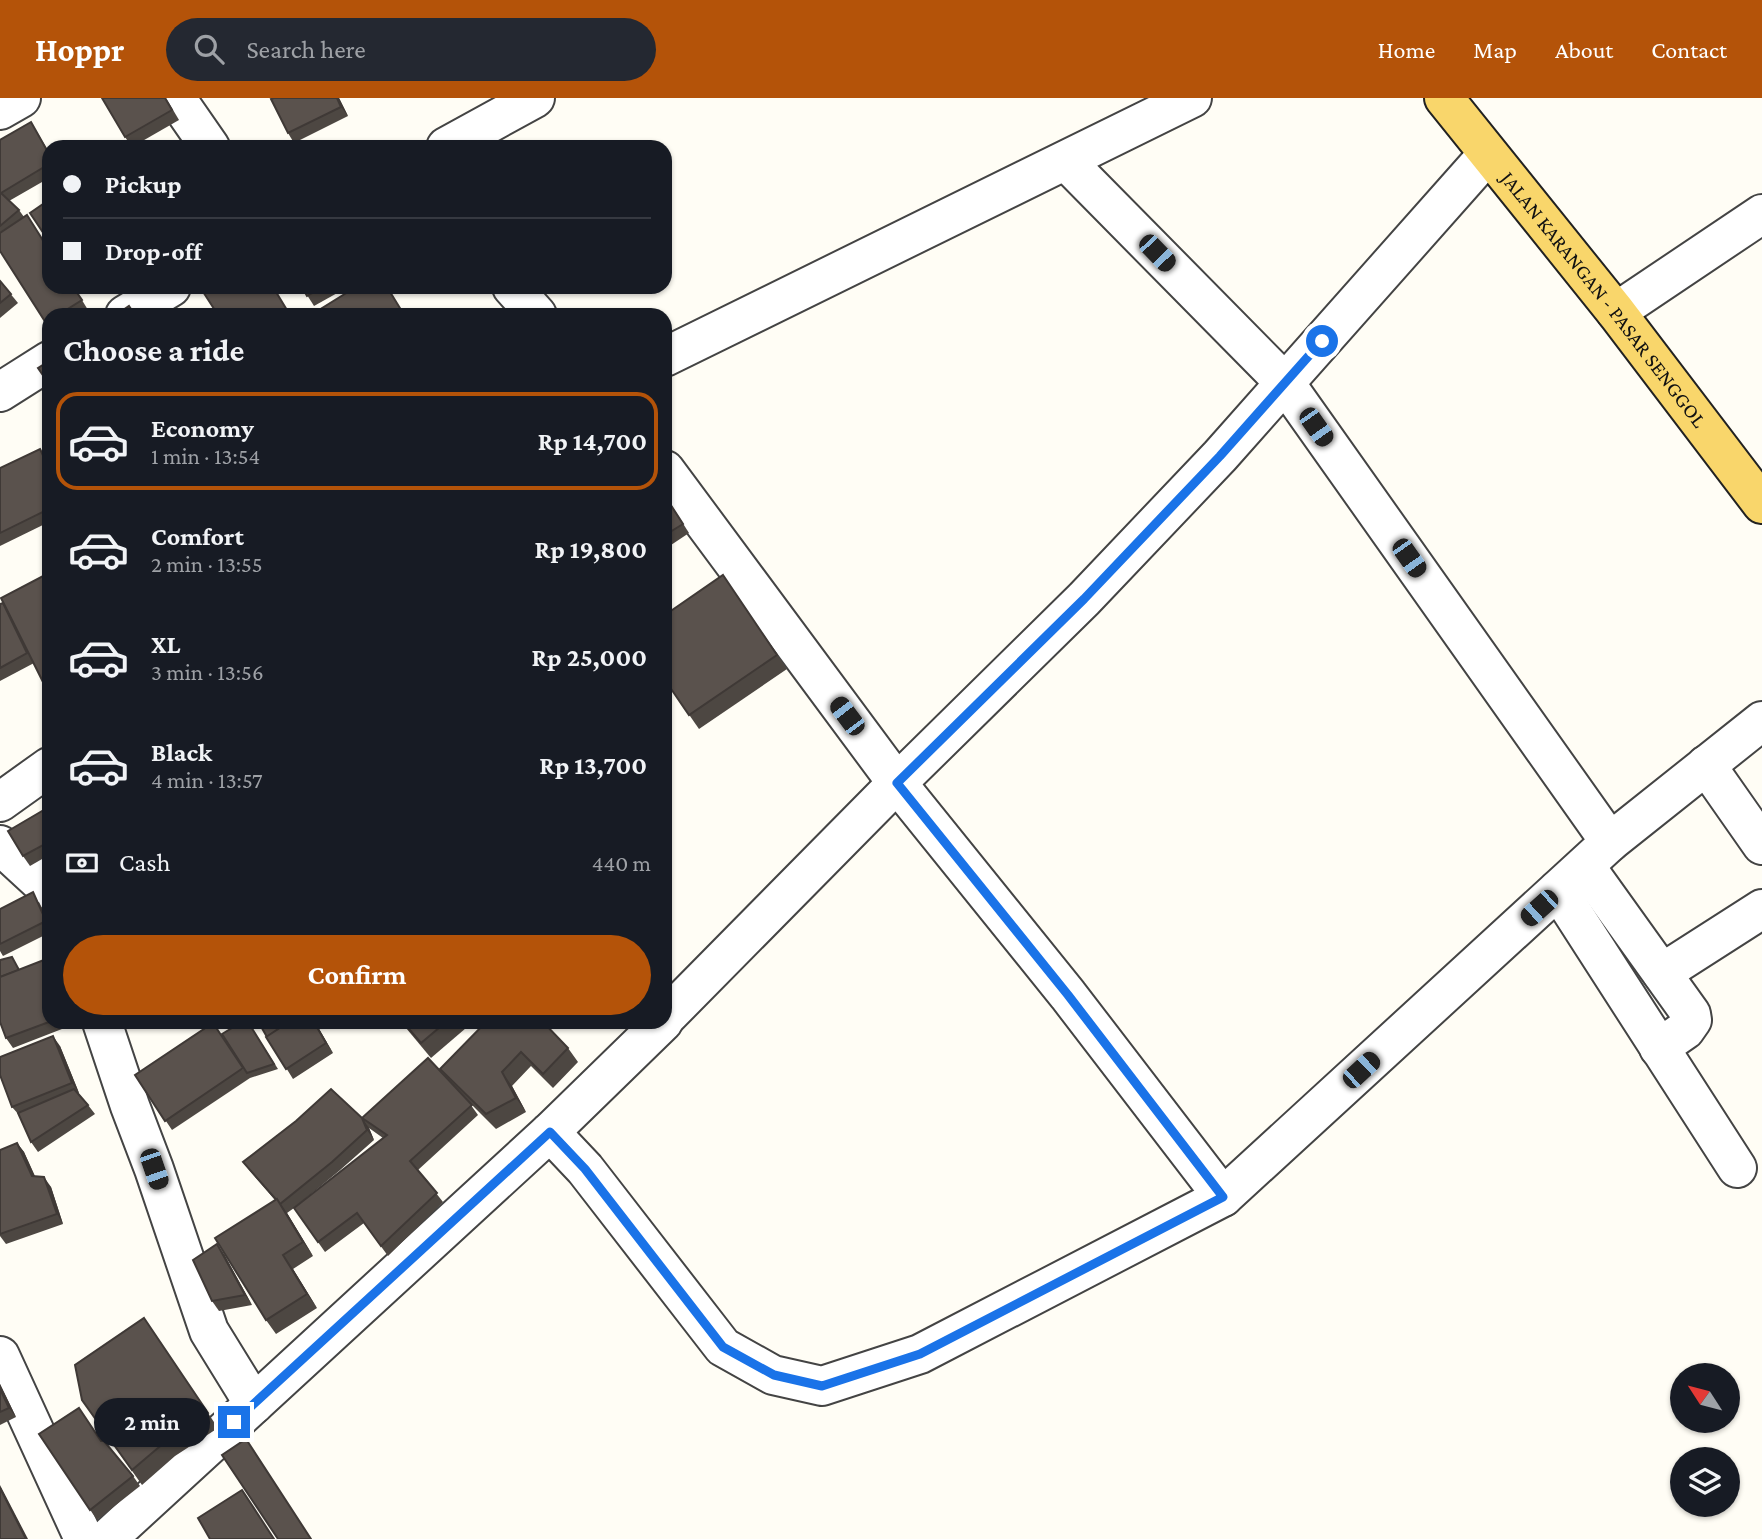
<!DOCTYPE html>
<html lang="en">
<head>
<meta charset="utf-8">
<style>
	body { margin:0; font-family:"Crimson Pro",serif; background:#242831; color:#f1f3f6; height:100vh; display:flex; flex-direction:column; font-size:26px; white-space:nowrap }
	* { box-sizing:border-box; margin:0 }
	p { font-size:23px; color:#9ea1a6 }
	.icon { flex:none; width:38px; height:38px; fill:none; stroke:currentColor; stroke-width:2; stroke-linecap:round; stroke-linejoin:round }
	.map { position:relative; flex:1; overflow:hidden }
	.sheet { position:absolute; left:42px; top:210px; width:630px; height:721px; display:flex; flex-direction:column; background:#171b24; border-radius:21px; box-shadow:0 2px 5px #0004 }
	.sheet>* { flex:none }
	.hud { position:absolute; left:42px; top:42px; width:630px; height:154px; border-radius:21px; box-shadow:0 2px 5px #0004; display:grid; align-content:center; height:154px; padding:0 21px; background:#171b24 }
	.needle { width:46px; rotate:306deg }
	.fabs { position:absolute; left:1670px; top:1265px; display:grid; gap:14px }
	.fabs a { display:grid; place-items:center; width:70px; height:70px; border-radius:50%; background:#171b24; box-shadow:0 2px 5px #0004; font-size:35px }
	.end { position:absolute; width:32px; height:32px; margin:-16px; border:9px solid #1a73e8; background:#fff; box-shadow:0 0 0 4px #fff }
	.from { border-radius:50% }
	.bubble { position:absolute; height:49px; border-radius:24px; background:#171b24; box-shadow:0 2px 5px #0004; font-size:23px; font-weight:700; line-height:49px; text-align:center }
	.car { position:absolute; width:21px; height:42px; margin:-21px -10px; border-radius:9px; box-shadow:0 0 5px 2px #0007; background:linear-gradient(#222 24%,#8ab4d8 0 40%,#222 0 76%,#8ab4d8 0 86%,#222 0) }
	.hud b { display:flex; align-items:center; gap:24px; height:66px; font-size:26px }
	.hud b+b { border-top:2px solid #363941 }
	.hud i { width:18px; height:18px; background:#f1f3f6 }
	ul { padding:0; list-style:none }
	li { display:flex; align-items:center; gap:21px; height:98px; margin:0 14px 10px; padding:0 7px; border:4px solid transparent; border-radius:21px }
	li div { flex:1 }
	li b { display:block; font-size:26px }
	li em { font-style:normal; font-weight:700 }
	li.on { border-color:#b45309 }
	li>.icon { width:63px; height:63px; stroke-width:1.5 }
	h2 { padding:0 21px; font-size:32px; line-height:84px }
	.pay { display:flex; align-items:center; gap:18px; height:77px; padding:0 21px; font-size:26px }
	.pay p { margin-inline-start:auto }
	.primary-button { display:flex; gap:14px; margin-top:auto; padding:14px 21px }
	.primary-button a { flex:1; height:80px; border-radius:42px; background:#b45309; color:#fff; font-size:28px; font-weight:700; line-height:80px; text-align:center }
	header { display:flex; align-items:center; gap:42px; box-sizing:border-box; height:98px; padding:0 35px; background:#b45309; color:#fff }
	header strong { font-size:33px }
	nav { display:flex; gap:38px; margin-inline-start:auto; font-size:24px }
	.search { width:490px; height:63px; background:#242831; display:flex; align-items:center; gap:18px; box-sizing:border-box; padding:0 24px; border-radius:38px; color:#9ea1a6; font-size:26px }
	.map>svg:first-child { display:block }
</style>
</head>
<body>
<header>
<strong>Hoppr</strong>
<div class="search"><svg class="icon" aria-label="search" viewBox="0 0 24 24"><circle cx="10" cy="10" r="6"/><path d="M15 15l6 6"/></svg>Search here</div>
<nav><a>Home</a><a>Map</a><a>About</a><a>Contact</a></nav>
</header>
<div class="map">
<svg width="1762" height="1441" viewBox="0 0 1762 1441">
	<rect width="100%" height="100%" fill="#fffdf5"/>
	<g fill="none" stroke-linecap="round" stroke-linejoin="round">
		<defs>
			<g id="minor">
				<polyline points="176,0 210,49"/>
				<polyline points="0,12 21,0"/>
				<polyline points="446,49 535,0"/>
				<polyline points="1066,63 1285,285 1610,744"/>
				<polyline points="512,189 537,217"/>
				<polyline points="1616,214 1762,116"/>
				<polyline points="125,217 171,189"/>
				<polyline points="665,259 1192,0"/>
				<polyline points="0,294 49,263"/>
				<polyline points="665,372 897,685 1068,897 1223,1099"/>
				<polyline points="1706,667 1762,747"/>
				<polyline points="0,704 49,669"/>
				<polyline points="0,747 49,792"/>
				<polyline points="1585,768 1691,916 1692,922 1685,932 1659,950"/>
				<polyline points="1558,792 1737,1070"/>
				<polyline points="1662,875 1762,811"/>
				<polyline points="665,920 897,685 1084,501 1220,358 1488,56"/>
				<polyline points="102,924 130,1008 154,1071 209,1233 254,1306"/>
				<polyline points="550,1034 585,1071 723,1249 773,1277 822,1288 920,1256 1223,1099 1610,744 1762,623"/>
				<polyline points="0,1258 84,1441"/>
				<polyline points="107,1441 550,1034 663,924"/>
			</g>
			<g id="major">
				<path id="s1" d="M1444,0L1616,214L1762,406"/>
			</g>
		</defs>
		<use href="#minor" stroke="#444" stroke-width="42"/>
		<use href="#major" stroke="#222" stroke-width="42"/>
		<use href="#minor" stroke="#fff" stroke-width="38"/>
		<use href="#major" stroke="#f9d66b" stroke-width="38"/>
	</g>
	<g fill="#4d4742" fill-rule="evenodd">
		<polygon points="166,0 179,22 132,49 125,39"/>
		<polygon points="274,0 339,0 348,18 294,45 288,35"/>
		<polygon points="37,34 49,54 49,80 9,103 19,112 74,189 88,212 80,217 49,217 49,229 0,153 0,42"/>
		<polygon points="0,183 18,205 0,220"/>
		<polygon points="302,189 348,189 314,208"/>
		<polygon points="40,351 49,366 49,424 0,448 0,370"/>
		<polygon points="665,397 689,435 665,451"/>
		<polygon points="723,477 787,571 699,631 665,582"/>
		<polygon points="0,506 34,565 0,583"/>
		<polygon points="49,709 49,757 30,768 23,758"/>
		<polygon points="39,804 49,824 49,835 3,858 0,853 0,811"/>
		<polygon points="12,859 49,924 80,924 13,950 6,940"/>
		<polygon points="248,924 278,971 250,980 172,1032 135,977 244,971"/>
		<polygon points="260,924 318,924 316,926 333,955 293,981 267,939"/>
		<polygon points="401,924 473,924 431,960"/>
		<path d="M486,924L568,950L578,964L553,990L531,968L512,988L526,1014L496,1031L468,1003L478,1017L418,1072L443,1104L388,1158L364,1125L325,1154L294,1110L287,1115L313,1158L293,1171L317,1210L276,1236L266,1222L275,1102L250,1073L243,1064L362,1020L446,979L440,971ZM369,1030L383,1040L294,1110L339,1073L374,1042Z"/>
		<polygon points="60,948 79,995 78,995 88,1007 95,1016 38,1054 31,1044 20,1018 12,1009"/>
		<polygon points="17,1045 24,1054 35,1078 51,1089 63,1126 6,1146 0,1138 0,1052"/>
		<polygon points="224,1156 252,1207 219,1213 212,1203"/>
		<polygon points="144,1220 218,1330 175,1358 142,1387 82,1302"/>
		<polygon points="0,1286 16,1319 0,1327"/>
		<polygon points="39,1336 101,1343 133,1378 140,1388 97,1422"/>
	</g>
	<g fill="#3f3936">
		<polygon points="337,0 339,0 348,18 341,9"/>
		<polygon points="40,351 47,361 49,366 49,370"/>
		<polygon points="314,924 315,924 333,955 326,945"/>
		<polygon points="53,938 60,948 79,995 72,985"/>
		<polygon points="502,974 512,988 526,1014 516,1000"/>
		<polygon points="362,1020 369,1030 374,1042 367,1032"/>
		<polygon points="17,1045 24,1054 39,1088 32,1078"/>
		<polygon points="44,1079 51,1089 63,1126 57,1116"/>
		<polygon points="277,1101 287,1115 313,1158 303,1144"/>
		<polygon points="217,1146 224,1156 252,1207 245,1197"/>
		<polygon points="283,1157 293,1171 317,1210 307,1196"/>
		<polygon points="0,1286 16,1319 9,1310 0,1291"/>
		<polygon points="0,1387 28,1441 26,1441 0,1390"/>
	</g>
	<g fill="#5a524d" stroke="#3f3936" stroke-width="2">
		<polygon points="102,0 165,0 172,12 125,39"/>
		<polygon points="274,0 337,0 341,9 288,35 271,1"/>
		<polygon points="31,24 49,56 49,66 1,95 19,112 0,128 0,42"/>
		<polygon points="125,45 128,49 119,49"/>
		<polygon points="49,102 49,142 48,142 30,115"/>
		<polygon points="27,117 49,152 49,189 73,189 82,202 58,217 49,217 49,223 46,225 0,153 0,135"/>
		<polygon points="0,183 11,196 0,205"/>
		<polygon points="200,189 273,189 290,217 218,217"/>
		<polygon points="302,189 323,189 307,198"/>
		<polygon points="356,189 387,189 403,215 399,217 311,217"/>
		<polygon points="129,208 135,217 116,217"/>
		<polygon points="49,263 49,286 38,270"/>
		<polygon points="40,351 49,370 49,411 0,435 0,370"/>
		<polygon points="665,398 683,426 665,437"/>
		<polygon points="49,475 49,596 1,500"/>
		<polygon points="723,477 777,557 689,617 665,582 665,517"/>
		<polygon points="3,505 27,555 0,570 0,506"/>
		<polygon points="49,709 49,744 23,758 8,733"/>
		<polygon points="33,794 46,823 0,846 0,811"/>
		<polygon points="12,859 19,872 0,879 0,862"/>
		<polygon points="49,860 49,924 6,940 0,924 0,879"/>
		<polygon points="242,924 248,924 274,966 247,975 222,936"/>
		<polygon points="260,924 289,924 267,939 259,925"/>
		<polygon points="289,924 314,924 326,945 286,971 266,939"/>
		<polygon points="403,924 446,924 421,945"/>
		<polygon points="486,924 543,924 568,950 543,976 521,954 502,974 516,1000 486,1016 440,971"/>
		<polygon points="213,925 243,970 165,1023 135,977"/>
		<polygon points="53,938 72,985 12,1009 0,977 0,959"/>
		<polygon points="428,960 472,1007 410,1063 437,1095 381,1148 357,1115 318,1144 294,1110 387,1037 362,1020 367,1032 332,1064 280,1106 243,1064 296,1023 331,991 362,1020"/>
		<polygon points="74,991 88,1007 31,1044 18,1015"/>
		<polygon points="17,1045 32,1078 44,1079 57,1116 0,1136 0,1052"/>
		<polygon points="277,1101 303,1144 283,1157 307,1196 266,1222 215,1140"/>
		<polygon points="217,1146 245,1197 212,1203 193,1162"/>
		<polygon points="144,1220 208,1315 165,1344 132,1372 82,1302 75,1267"/>
		<polygon points="0,1291 9,1310 0,1314"/>
		<polygon points="79,1310 101,1343 104,1343 133,1378 90,1412 39,1336"/>
		<polygon points="246,1341 311,1441 278,1441 222,1357"/>
		<polygon points="0,1390 26,1441 0,1441"/>
		<polygon points="242,1392 274,1441 210,1441 198,1420"/>
	</g>
	<g fill="none" stroke-linecap="round" stroke-linejoin="round">
		<polyline stroke="#1a73e8" stroke-width="9" points="234,1324 550,1034 585,1071 723,1249 774,1277 822,1288 920,1256 1223,1099 1068,897 897,685 1084,501 1220,358 1322,243"/>
	</g>
	<g text-anchor="middle" dominant-baseline="central" stroke-width="7" stroke-linejoin="round" paint-order="stroke">
		<g font-size="21" fill="#111" stroke="#fff">
			<text stroke="none"><textPath href="#s1" startOffset="257">JALAN KARANGAN - PASAR SENGGOL</textPath></text>
		</g>
	</g>
</svg>
<div class="fabs">
<a><svg class="needle" viewBox="-14 -14 28 28"><path d="M0-13l5 13h-10z" fill="#e53935"/><path d="M0 13l5-13h-10z" fill="#9ea1a6"/></svg></a>
<a><svg class="icon" aria-label="layers" viewBox="0 0 24 24"><path d="M12 4l9 5-9 5-9-5zM3 14l9 5 9-5"/></svg></a>
</div>
<i class="end from" style="left:1322px;top:243px"></i>
<i class="end" style="left:234px;top:1324px"></i>
<div class="bubble" style="left:94px;top:1300px;width:116px">2 min</div>
<i class="car" style="left:1157px;top:155px;rotate:136deg"></i>
<i class="car" style="left:1316px;top:329px;rotate:145deg"></i>
<i class="car" style="left:1409px;top:460px;rotate:145deg"></i>
<i class="car" style="left:847px;top:618px;rotate:323deg"></i>
<i class="car" style="left:1539px;top:810px;rotate:228deg"></i>
<i class="car" style="left:1361px;top:972px;rotate:47deg"></i>
<i class="car" style="left:154px;top:1071px;rotate:161deg"></i>
<div class="hud">
<b><i class="from"></i>Pickup</b>
<b><i></i>Drop-off</b>
</div>
<section class="sheet">
<h2>Choose a ride</h2>
<ul>
<li class="on"><svg class="icon" aria-label="car" viewBox="0 0 24 24"><path d="M5 17H2v-5l4-1 3-4h7l3 4 3 1v5h-3M9 17h6M6 11h13"/><circle cx="7" cy="17" r="2"/><circle cx="17" cy="17" r="2"/></svg><div><b>Economy</b><p>1 min · 13:54</p></div><em>Rp 14,700</em></li>
<li><svg class="icon" aria-label="car" viewBox="0 0 24 24"><path d="M5 17H2v-5l4-1 3-4h7l3 4 3 1v5h-3M9 17h6M6 11h13"/><circle cx="7" cy="17" r="2"/><circle cx="17" cy="17" r="2"/></svg><div><b>Comfort</b><p>2 min · 13:55</p></div><em>Rp 19,800</em></li>
<li><svg class="icon" aria-label="car" viewBox="0 0 24 24"><path d="M5 17H2v-5l4-1 3-4h7l3 4 3 1v5h-3M9 17h6M6 11h13"/><circle cx="7" cy="17" r="2"/><circle cx="17" cy="17" r="2"/></svg><div><b>XL</b><p>3 min · 13:56</p></div><em>Rp 25,000</em></li>
<li><svg class="icon" aria-label="car" viewBox="0 0 24 24"><path d="M5 17H2v-5l4-1 3-4h7l3 4 3 1v5h-3M9 17h6M6 11h13"/><circle cx="7" cy="17" r="2"/><circle cx="17" cy="17" r="2"/></svg><div><b>Black</b><p>4 min · 13:57</p></div><em>Rp 13,700</em></li>
</ul>
<div class="pay"><svg class="icon" aria-label="cash" viewBox="0 0 24 24"><path d="M3 7h18v10H3z"/><circle cx="12" cy="12" r="2"/></svg>Cash<p>440 m</p></div>
<div class="primary-button"><a>Confirm</a></div>
</section>
</div>
</body>
</html>
